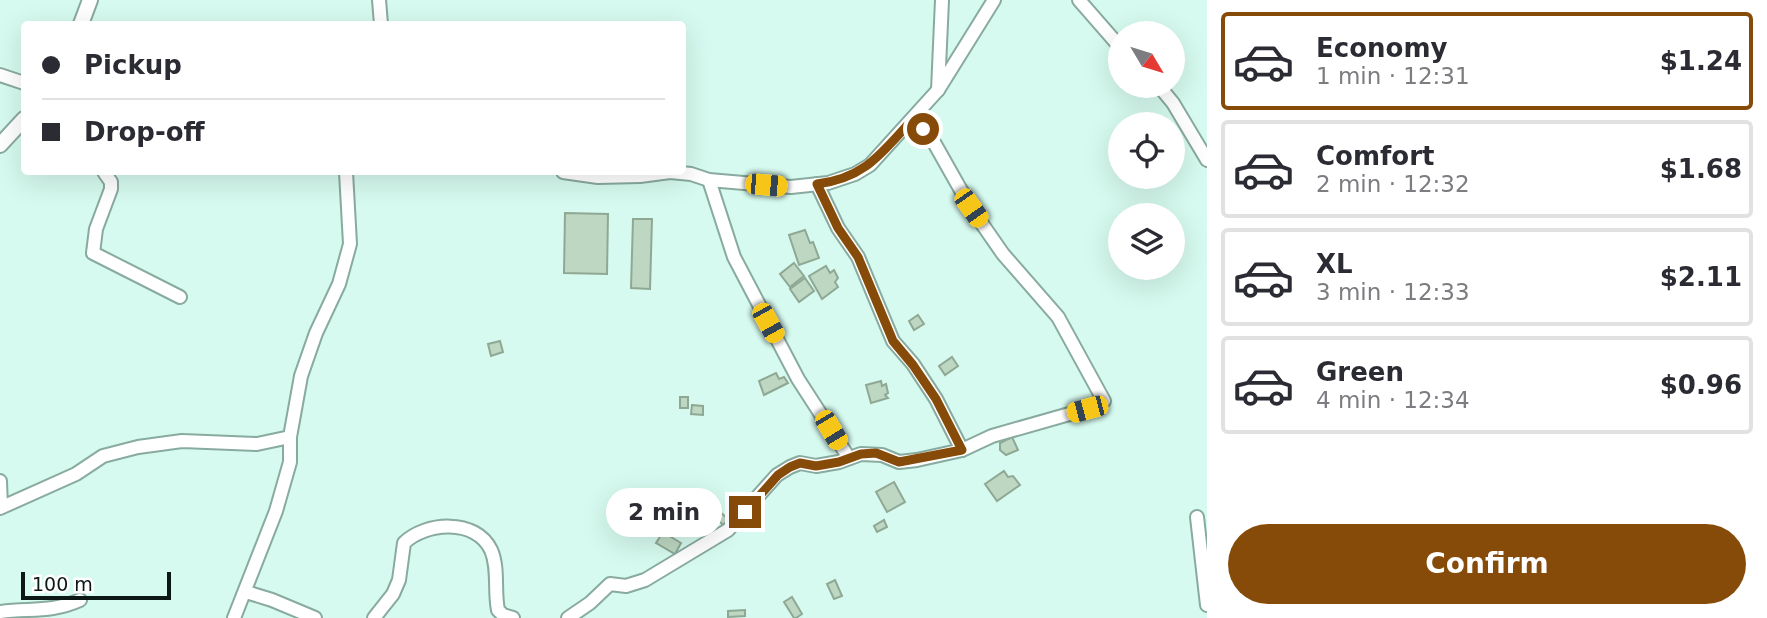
<!DOCTYPE html>
<html lang="en">
<head>
<meta charset="utf-8">
<style>
	body { margin:0; font-family:"DejaVu Sans",sans-serif; background:#f2f2f3; color:#2b2b33; height:100vh; display:flex; flex-direction:column; font-size:26px; white-space:nowrap }
	* { box-sizing:border-box; margin:0 }
	p { font-size:23px; color:#7c7c81 }
	.icon { flex:none; width:38px; height:38px; fill:none; stroke:currentColor; stroke-width:2; stroke-linecap:round; stroke-linejoin:round }
	.map { position:relative; flex:1; overflow:hidden }
	.panel { display:flex; flex-direction:column; background:#fff; width:560px }
	.panel>* { flex:none }
	.guide { position:absolute; left:21px; top:21px; width:665px; height:154px; border-radius:7px; box-shadow:0 7px 28px #0002; display:grid; align-content:center; height:154px; padding:0 21px; background:#fff }
	.needle { width:46px; rotate:128deg }
	.buttons { position:absolute; left:1108px; top:21px; display:grid; gap:14px }
	.buttons a { display:grid; place-items:center; width:77px; height:77px; border-radius:50%; background:#fff; box-shadow:0 7px 28px #0002; font-size:35px }
	.scale { position:absolute; left:21px; bottom:18px; width:150px; box-sizing:border-box; padding-left:7px; border:4px solid #0b1815; border-top:0; font-size:19px; line-height:24px; white-space:nowrap; color:#0b1815; -webkit-text-stroke:5px #fefefe; paint-order:stroke }
	.end { position:absolute; width:32px; height:32px; margin:-16px; border:9px solid #874b09; background:#fff; box-shadow:0 0 0 4px #fff }
	.from { border-radius:50% }
	.bubble { position:absolute; height:49px; border-radius:24px; background:#fff; box-shadow:0 7px 28px #0002; font-size:23px; font-weight:700; line-height:49px; text-align:center }
	.car { position:absolute; width:21px; height:42px; margin:-21px -10px; border-radius:9px; box-shadow:0 0 5px 2px #0007; background:linear-gradient(#f5c518 24%,#345 0 40%,#f5c518 0 76%,#345 0 86%,#f5c518 0) }
	.guide b { display:flex; align-items:center; gap:24px; height:66px; font-size:26px }
	.guide b+b { border-top:2px solid #e1e1e2 }
	.guide i { width:18px; height:18px; background:#2b2b33 }
	ul { padding:12px 0 0; list-style:none }
	li { display:flex; align-items:center; gap:21px; height:98px; margin:0 14px 10px; padding:0 7px; border:4px solid #e1e1e2; border-radius:7px }
	li div { flex:1 }
	li b { display:block; font-size:26px }
	li em { font-style:normal; font-weight:700 }
	li.selected { border-color:#874b09 }
	li>.icon { width:63px; height:63px; stroke-width:1.5 }
	.button { display:flex; gap:14px; margin-top:auto; padding:14px 21px }
	.button a { flex:1; height:80px; border-radius:42px; background:#874b09; color:#fff; font-size:28px; font-weight:700; line-height:80px; text-align:center }
	main { display:flex; flex:1; min-height:0 }
	.map>svg:first-child { display:block }
</style>
</head>
<body>
<main>
<div class="map">
<svg width="1207" height="618" viewBox="0 0 1207 618">
	<rect width="100%" height="100%" fill="#d6faef"/>
	<g fill="#bdd7c2" stroke="#8fa894" stroke-width="2">
		<polygon points="565,213 608,214 607,274 564,273"/>
		<polygon points="633,219 652,219 650,289 631,288"/>
		<polygon points="805,230 810,243 813,242 819,258 799,265 789,235"/>
		<polygon points="794,263 804,276 790,287 780,274"/>
		<polygon points="826,266 830,273 834,270 838,278 835,282 838,287 822,299 809,276"/>
		<polygon points="805,278 814,291 799,302 790,289"/>
		<polygon points="918,315 924,324 914,330 909,321"/>
		<polygon points="500,341 503,352 491,356 488,344"/>
		<polygon points="952,357 958,366 945,375 939,366"/>
		<polygon points="776,373 779,379 784,377 788,383 764,395 759,381"/>
		<polygon points="881,381 882,386 886,384 888,393 885,395 888,398 871,403 866,385"/>
		<rect x="680" y="397" width="8" height="11"/>
		<polygon points="692,405 703,406 703,415 691,414"/>
		<polygon points="1012,437 1018,450 1006,455 1000,450 1000,443"/>
		<polygon points="1004,471 1008,477 1013,476 1020,485 997,501 985,484"/>
		<polygon points="894,482 905,502 887,512 876,492"/>
		<polygon points="717,509 729,520 723,525 712,514"/>
		<polygon points="884,520 887,527 877,532 874,526"/>
		<polygon points="663,532 681,543 675,554 656,543"/>
		<polygon points="835,580 842,596 834,599 827,584"/>
		<polygon points="792,597 802,614 796,618 794,618 784,602"/>
		<polygon points="745,610 745,616 728,617 728,611"/>
	</g>
	<g fill="none" stroke-linecap="round" stroke-linejoin="round">
		<defs>
			<g id="minor">
				<polyline points="379,0 381,24"/>
				<polyline points="1079,0 1120,47"/>
				<polyline points="0,75 24,83"/>
				<polyline points="1159,86 1173,103 1207,160"/>
				<polyline points="938,90 942,0"/>
				<polyline points="104,172 111,182 111,189 96,229 93,253 180,297"/>
				<polyline points="563,172 598,177 640,176 670,172 691,174 709,180 791,187 828,183 855,174 870,165 938,90 994,0"/>
				<polyline points="709,180 734,257 798,379 849,458"/>
				<polyline points="817,184 838,228 858,257 893,341 913,364 936,399 962,450"/>
				<polyline points="0,481 1,507"/>
				<polyline points="0,508 76,474 103,456 138,447 182,441 257,444 290,437"/>
				<polyline points="1197,517 1207,605"/>
				<polyline points="246,592 272,600 315,618"/>
				<path d="M0,612C30,608 51,613 80,600"/>
				<polyline points="234,618 276,511 290,462 290,437 301,376 316,333 339,284 350,244 346,172"/>
				<path d="M374,618L393,594L399,580L404,543C425,522 476,518 491,550C499,568 494,591 498,610L503,615L513,618"/>
				<polyline points="568,618 590,603 610,584 626,586 645,580 728,530 777,475 790,467 800,463 816,466 839,462 861,454 882,455 899,462 917,460 962,450 992,436 1087,409 1104,401 1058,317 1003,254 971,208 932,139 913,119"/>
			</g>
			<g id="major">
				<polyline points="81,24 90,0"/>
				<polyline points="0,145 24,119"/>
			</g>
		</defs>
		<use href="#minor" stroke="#88aa9f" stroke-width="16"/>
		<use href="#major" stroke="#88aa9f" stroke-width="18"/>
		<use href="#minor" stroke="#fff" stroke-width="12"/>
		<use href="#major" stroke="#fff" stroke-width="14"/>
	</g>
	<g fill="none" stroke-linecap="round" stroke-linejoin="round">
		<path stroke="#874b09" stroke-width="9" d="M745,512L778,475L790,467L800,463L816,466L839,462L861,454L876,453L899,462L962,450L936,399L913,365L893,341L858,257L838,228L817,184C866,178 882,152 913,119L923,129"/>
	</g>
</svg>
<div class="buttons">
<a><svg class="needle" viewBox="-14 -14 28 28"><path d="M0-13l5 13h-10z" fill="#e53935"/><path d="M0 13l5-13h-10z" fill="#7c7c81"/></svg></a>
<a><svg class="icon" aria-label="locate" viewBox="0 0 24 24"><circle cx="12" cy="12" r="6"/><path d="M12 2v4M12 18v4M2 12h4M18 12h4"/></svg></a>
<a><svg class="icon" aria-label="layers" viewBox="0 0 24 24"><path d="M12 4l9 5-9 5-9-5zM3 14l9 5 9-5"/></svg></a>
</div>
<div class="scale">100 m</div>
<i class="end from" style="left:923px;top:129px"></i>
<i class="end" style="left:745px;top:512px"></i>
<div class="bubble" style="left:606px;top:488px;width:116px">2 min</div>
<i class="car" style="left:766px;top:185px;rotate:95deg"></i>
<i class="car" style="left:971px;top:208px;rotate:145deg"></i>
<i class="car" style="left:768px;top:323px;rotate:151deg"></i>
<i class="car" style="left:1087px;top:409px;rotate:255deg"></i>
<i class="car" style="left:831px;top:430px;rotate:149deg"></i>
<div class="guide">
<b><i class="from"></i>Pickup</b>
<b><i></i>Drop-off</b>
</div>
</div>
<section class="panel">
<ul>
<li class="selected"><svg class="icon" aria-label="car" viewBox="0 0 24 24"><path d="M5 17H2v-5l4-1 3-4h7l3 4 3 1v5h-3M9 17h6M6 11h13"/><circle cx="7" cy="17" r="2"/><circle cx="17" cy="17" r="2"/></svg><div><b>Economy</b><p>1 min · 12:31</p></div><em>$1.24</em></li>
<li><svg class="icon" aria-label="car" viewBox="0 0 24 24"><path d="M5 17H2v-5l4-1 3-4h7l3 4 3 1v5h-3M9 17h6M6 11h13"/><circle cx="7" cy="17" r="2"/><circle cx="17" cy="17" r="2"/></svg><div><b>Comfort</b><p>2 min · 12:32</p></div><em>$1.68</em></li>
<li><svg class="icon" aria-label="car" viewBox="0 0 24 24"><path d="M5 17H2v-5l4-1 3-4h7l3 4 3 1v5h-3M9 17h6M6 11h13"/><circle cx="7" cy="17" r="2"/><circle cx="17" cy="17" r="2"/></svg><div><b>XL</b><p>3 min · 12:33</p></div><em>$2.11</em></li>
<li><svg class="icon" aria-label="car" viewBox="0 0 24 24"><path d="M5 17H2v-5l4-1 3-4h7l3 4 3 1v5h-3M9 17h6M6 11h13"/><circle cx="7" cy="17" r="2"/><circle cx="17" cy="17" r="2"/></svg><div><b>Green</b><p>4 min · 12:34</p></div><em>$0.96</em></li>
</ul>
<div class="button"><a>Confirm</a></div>
</section>
</main>
</body>
</html>
